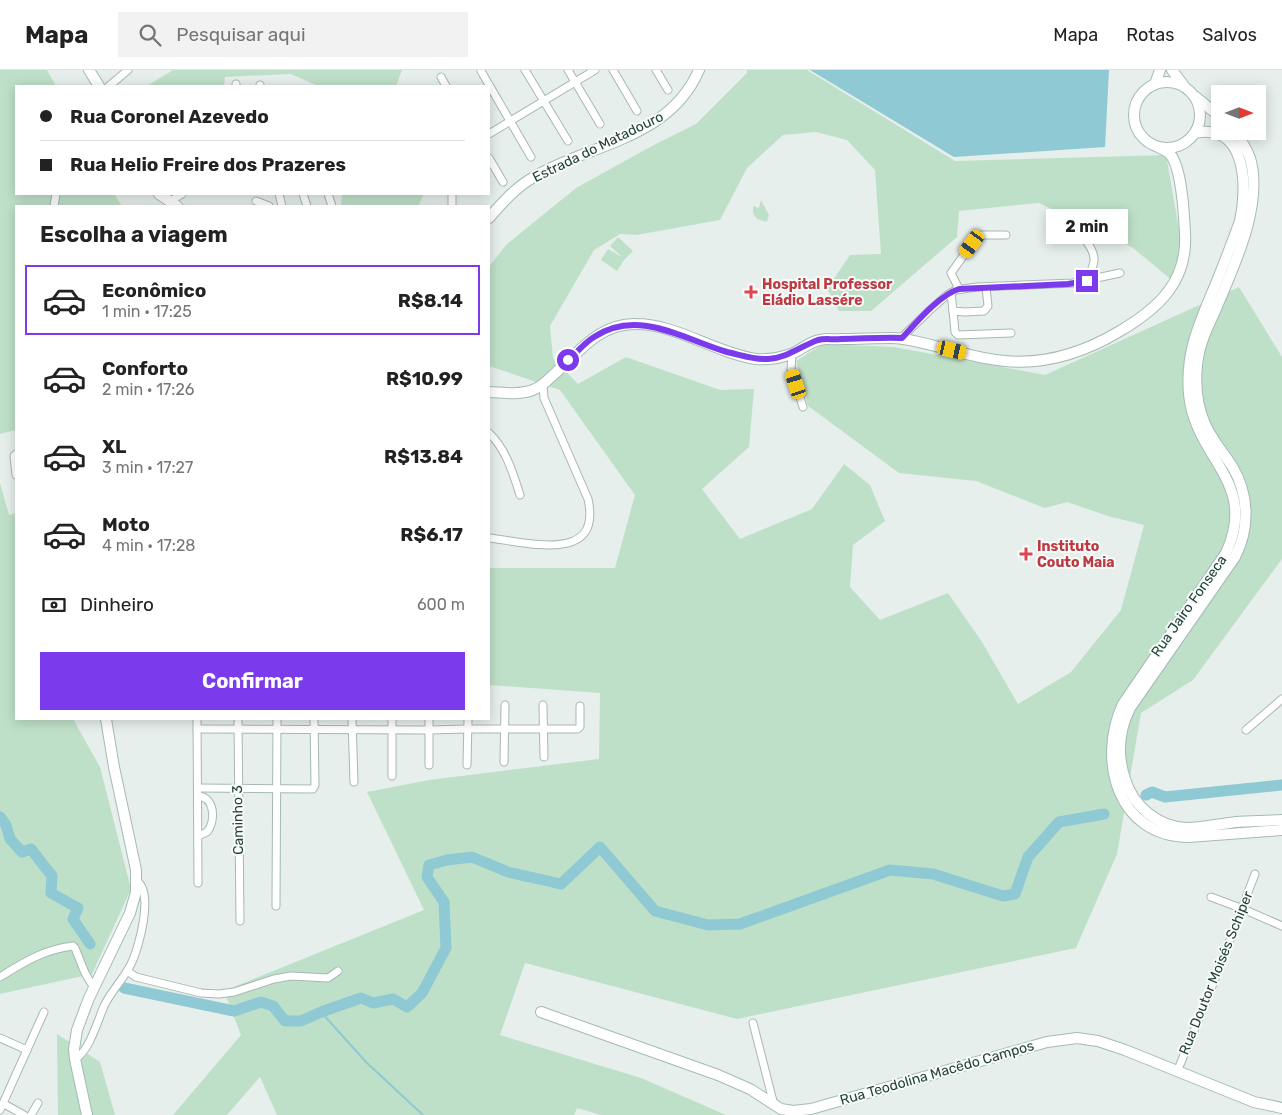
<!DOCTYPE html>
<html lang="pt">
<head>
<meta charset="utf-8">
<style>
	body { margin:0; font-family:Rubik,sans-serif; background:#f2f2f2; color:#222; height:100vh; display:flex; flex-direction:column; font-size:19px; white-space:nowrap }
	* { box-sizing:border-box; margin:0 }
	p { font-size:16px; color:#767676 }
	.icon { flex:none; width:28px; height:28px; fill:none; stroke:currentColor; stroke-width:2; stroke-linecap:round; stroke-linejoin:round }
	.map { position:relative; flex:1; overflow:hidden }
	.panel { position:absolute; left:15px; top:135px; width:475px; height:515px; display:flex; flex-direction:column; background:#fff; border-radius:0px; box-shadow:0 2px 12px #0003 }
	.panel>* { flex:none }
	.hud { position:absolute; left:15px; top:15px; width:475px; height:110px; border-radius:0px; box-shadow:0 2px 12px #0003; display:grid; align-content:center; height:110px; padding:0 25px; background:#fff }
	.needle { width:32px; rotate:90deg }
	.controls { position:absolute; left:1211px; top:15px; display:grid; gap:10px }
	.controls a { display:grid; place-items:center; width:55px; height:55px; border-radius:0px; background:#fff; box-shadow:0 2px 12px #0003; font-size:25px }
	.end { position:absolute; width:22px; height:22px; margin:-11px; border:6px solid #7c3aed; background:#fff; box-shadow:0 0 0 2px #fff }
	.from { border-radius:50% }
	.bubble { position:absolute; height:35px; border-radius:0px; background:#fff; box-shadow:0 2px 12px #0003; font-size:16px; font-weight:700; line-height:35px; text-align:center }
	.car { position:absolute; width:15px; height:30px; margin:-15px -8px; border-radius:6px; box-shadow:0 0 4px 1px #0007; background:linear-gradient(#f5c518 24%,#345 0 40%,#f5c518 0 76%,#345 0 86%,#f5c518 0) }
	.hud b { display:flex; align-items:center; gap:18px; height:48px; font-size:19px }
	.hud b+b { border-top:1px solid #e0e0e0 }
	.hud i { width:12px; height:12px; background:#222 }
	ul { padding:0; list-style:none }
	li { display:flex; align-items:center; gap:15px; height:70px; margin:0 10px 8px; padding:0 15px; border:2px solid transparent; border-radius:0px }
	li div { flex:1 }
	li b { display:block; font-size:19px }
	li em { font-style:normal; font-weight:700 }
	li.current { border-color:#7c3aed }
	li>.icon { width:45px; height:45px; stroke-width:1.5 }
	h2 { padding:0 25px; font-size:22px; line-height:60px }
	.pay { display:flex; align-items:center; gap:12px; height:55px; padding:0 25px; font-size:19px }
	.pay p { margin-inline-start:auto }
	.action { display:flex; gap:10px; margin-top:auto; padding:10px 25px }
	.action a { flex:1; height:58px; border-radius:0px; background:#7c3aed; color:#fff; font-size:20px; font-weight:700; line-height:58px; text-align:center }
	header { display:flex; align-items:center; gap:30px; box-sizing:border-box; height:70px; padding:0 25px; background:#fff; border-bottom:1px solid #e0e0e0 }
	header strong { font-size:24px }
	nav { display:flex; gap:28px; margin-inline-start:auto; font-size:18px }
	.search { width:350px; height:45px; background:#f2f2f2; display:flex; align-items:center; gap:12px; box-sizing:border-box; padding:0 18px; border-radius:0px; color:#767676; font-size:19px }
	.map>svg:first-child { display:block }
</style>
</head>
<body>
<header>
<strong>Mapa</strong>
<div class="search"><svg class="icon" aria-label="search" viewBox="0 0 24 24"><circle cx="10" cy="10" r="6"/><path d="M15 15l6 6"/></svg>Pesquisar aqui</div>
<nav><a>Mapa</a><a>Rotas</a><a>Salvos</a></nav>
</header>
<div class="map">
<svg width="1282" height="1045" viewBox="0 0 1282 1045">
	<rect width="100%" height="100%" fill="#e6efeb"/>
	<g fill="#bfe0c8">
		<polygon points="0,0 47,0 56,16 16,16 16,124 114,124 122,136 16,136 16,360 0,364"/>
		<polygon points="173,0 402,0 396,16 318,16 291,4 225,7 224,16 147,16"/>
		<polygon points="747,0 807,0 955,91 1166,85 1181,171 1173,211 1133,178 1039,133 959,141 957,167 871,241 839,241 827,219 850,185 881,184 875,100 847,70 816,62 783,65 747,98 720,150 636,165 620,164 594,180 550,256 553,288 578,314 626,287 720,320 754,319 749,377 702,419 740,469 812,439 844,394 870,415 885,451 853,475 850,517 880,550 948,523 982,572 1018,634 1071,602 1121,540 1144,455 1108,446 1067,432 1045,438 976,411 899,403 808,336 796,291 823,274 894,277 1045,305 1239,217 1282,287 1282,489 1193,610 1141,643 1117,784 1076,878 737,949 525,893 500,965 641,1008 726,1045 601,1045 577,1038 574,1045 277,1045 260,1007 227,1045 173,1045 241,965 224,921 424,840 367,722 429,710 599,689 600,623 489,615 489,498 615,498 635,425 560,320 489,296 489,197 506,175 576,118 652,76 696,54 747,3"/>
		<polygon points="342,124 424,124 418,136 341,136"/>
		<polygon points="761,130 769,145 767,152 757,149 753,143 753,136 759,138"/>
		<polygon points="618,167 633,181 624,190 617,201 601,190 608,179 622,187 610,176"/>
		<polygon points="0,413 9,445 16,443 16,649 73,649 100,697 131,819 92,904 0,924"/>
		<polygon points="57,964 100,992 115,1045 58,1045"/>
	</g>
	<polygon fill="#8ec9d4" points="810,0 1109,0 1105,77 954,87"/>
	<g fill="none" stroke-linecap="round" stroke-linejoin="round">
		<polyline stroke="#8ec9d4" stroke-width="2" points="321,942 366,992 423,1045"/>
		<g stroke="#8ec9d4" stroke-width="11">
			<polyline points="1146,725 1152,722 1165,727 1282,715"/>
			<polyline points="0,747 6,755 10,769 22,782 31,779 52,806 51,823 78,838 73,849 90,874"/>
			<polyline points="124,918 234,941 261,932 273,936 285,951 301,951 321,942 361,928 373,933 393,929 407,937 422,923 446,878 444,832 427,807 429,795 447,790 472,787 508,802 561,814 600,777 655,841 708,855 740,854 890,800 933,804 1003,826 1015,824 1028,787 1059,752 1104,744"/>
		</g>
		<defs>
			<g id="street">
				<polyline points="525,0 568,71"/>
				<polyline points="568,0 600,54"/>
				<polyline points="613,0 637,41"/>
				<polyline points="656,0 668,20"/>
				<polyline points="481,1 531,87"/>
				<polyline points="441,7 446,16"/>
				<polyline points="109,16 128,0"/>
				<polyline points="236,16 236,14"/>
				<polyline points="260,16 260,15"/>
				<polyline points="489,64 595,0"/>
				<polyline points="489,88 503,112"/>
				<polyline points="279,124 282,136"/>
				<polyline points="303,124 307,136"/>
				<polyline points="328,124 332,136"/>
				<polyline points="256,131 269,136"/>
				<polyline points="169,132 182,124"/>
				<polyline points="54,136 56,124"/>
				<polyline points="452,136 452,124"/>
				<path d="M1068,152C1077,159 1093,176 1094,188C1095,195 1089,204 1087,211"/>
				<polyline points="959,219 951,203 977,167 981,165 1006,165"/>
				<polyline points="951,223 953,241 965,242 984,241 988,236 986,217"/>
				<polyline points="953,241 955,262 958,265 1011,263"/>
				<polyline points="901,268 930,240 947,225 956,220 977,217 1073,213 1120,203"/>
				<polyline points="792,284 791,299 803,337"/>
				<path d="M489,363C506,379 513,403 520,425"/>
				<polyline points="16,384 14,386 16,405"/>
				<path d="M489,468C523,471 603,496 588,429L544,328L543,314"/>
				<polyline points="543,635 544,687"/>
				<polyline points="197,649 198,813"/>
				<polyline points="238,649 240,851"/>
				<polyline points="352,649 354,712"/>
				<polyline points="392,649 392,706"/>
				<polyline points="429,649 429,695"/>
				<polyline points="197,659 429,660 467,659 577,659 580,657 580,636"/>
				<polyline points="1246,660 1282,629"/>
				<polyline points="504,692 505,635"/>
				<polyline points="467,695 468,649"/>
				<polyline points="198,718 313,719 315,715 314,649"/>
				<path d="M198,726C215,727 216,751 207,762L198,766"/>
				<polyline points="1211,827 1243,839 1282,856"/>
				<polyline points="276,836 277,649"/>
				<polyline points="127,901 136,907 201,923 219,924 234,922 274,909 291,906 328,908 338,901"/>
				<path d="M0,907C24,892 45,879 73,876L75,878L85,903L94,918"/>
				<polyline points="753,953 774,1035"/>
				<polyline points="0,968 27,980"/>
				<path d="M75,989C89,982 98,950 104,936C111,921 124,909 131,894C139,878 154,823 137,811"/>
				<polyline points="1177,1002 1211,919 1255,804"/>
				<polyline points="4,1034 24,1045"/>
				<polyline points="0,1040 44,942"/>
				<polyline points="31,1045 38,1033"/>
			</g>
			<g id="secondary">
				<polyline points="89,0 99,16"/>
				<polyline points="1172,0 1184,16"/>
				<circle cx="1167" cy="45" r="33"/>
				<polyline points="1155,14 1160,0"/>
				<polyline points="1196,27 1220,47"/>
				<path d="M1235,61C1241,70 1247,79 1250,88C1264,135 1233,198 1215,241C1207,258 1199,275 1197,295C1195,315 1197,336 1205,354C1212,370 1223,382 1232,396C1249,424 1250,458 1235,487L1130,638C1119,660 1117,685 1125,709C1133,736 1158,757 1186,758C1203,758 1220,754 1236,752C1251,751 1267,751 1282,750"/>
				<path d="M1195,63C1246,52 1248,116 1240,151C1233,171 1225,191 1217,211C1201,250 1185,281 1189,324C1195,389 1259,411 1226,483L1123,634C1097,689 1117,767 1189,767L1282,760"/>
				<polyline points="159,124 177,136"/>
				<path d="M489,148C502,133 516,117 534,107C592,73 669,69 699,0"/>
				<path d="M489,322C503,323 519,325 533,320C540,317 546,312 551,307C577,285 598,253 636,254C676,254 716,283 756,289C768,290 780,288 791,284C801,280 809,272 820,270C827,268 835,270 842,269C858,269 875,268 891,268C905,268 918,272 931,275C955,281 980,289 1005,291C1047,295 1085,282 1120,261C1159,238 1188,211 1185,163C1184,144 1182,98 1170,84C1167,81 1162,79 1158,77"/>
				<polyline points="541,942 718,1005 750,1019 781,1039 793,1041 811,1039 1047,972 1077,968 1098,971 1125,980 1254,1032 1282,1038"/>
				<polyline points="87,1045 75,989 74,979 77,960 89,928 130,843 136,822 136,800 114,697 106,649"/>
			</g>
		</defs>
		<use href="#street" stroke="#a8b8b2" stroke-width="9"/>
		<use href="#secondary" stroke="#a4bbb3" stroke-width="12"/>
		<use href="#street" stroke="#fff" stroke-width="7"/>
		<use href="#secondary" stroke="#fff" stroke-width="10"/>
	</g>
	<g fill="none" stroke-linecap="round" stroke-linejoin="round">
		<path stroke="#7c3aed" stroke-width="6" d="M568,290C577,283 584,273 594,267C638,238 683,269 727,282C741,285 755,290 768,289C787,288 801,276 818,270C825,268 833,270 841,269C861,269 881,267 902,268C916,253 939,225 959,219L1068,214L1087,211"/>
	</g>
	<g fill="#e0444e" stroke="#f7fbf9" stroke-width="2">
		<path d="M748.5 214.5h5v5h5v5h-5v5h-5v-5h-5v-5h5z"/>
		<path d="M1023.5 476.5h5v5h5v5h-5v5h-5v-5h-5v-5h5z"/>
	</g>
	<g text-anchor="middle" dominant-baseline="central" stroke-width="4" stroke-linejoin="round" paint-order="stroke">
		<g font-size="14" fill="#24423a" stroke="#f7fbf9">
			<text transform="translate(598 77) rotate(-26)">Estrada do Matadouro</text>
			<text transform="translate(1189 536) rotate(-55)">Rua Jairo Fonseca</text>
			<text transform="translate(238 750) rotate(-91)">Caminho 3</text>
			<text transform="translate(1216 903) rotate(-68)">Rua Doutor Moisés Schiper</text>
			<text transform="translate(937 1003) rotate(-16)">Rua Teodolina Macêdo Campos</text>
		</g>
		<g font-size="14" font-weight="bold" fill="#be3a42" stroke="#f7fbf9" text-anchor="start">
			<text x="762" y="214">Hospital Professor<tspan x="762" dy="16">Eládio Lassére</tspan></text>
			<text x="1037" y="476">Instituto<tspan x="1037" dy="16">Couto Maia</tspan></text>
		</g>
	</g>
</svg>
<div class="controls">
<a><svg class="needle" viewBox="-14 -14 28 28"><path d="M0-13l5 13h-10z" fill="#e53935"/><path d="M0 13l5-13h-10z" fill="#767676"/></svg></a>
</div>
<i class="end from" style="left:568px;top:290px"></i>
<i class="end" style="left:1087px;top:211px"></i>
<div class="bubble" style="left:1046px;top:139px;width:82px">2 min</div>
<i class="car" style="left:972px;top:174px;rotate:216deg"></i>
<i class="car" style="left:952px;top:280px;rotate:103deg"></i>
<i class="car" style="left:796px;top:314px;rotate:342deg"></i>
<div class="hud">
<b><i class="from"></i>Rua Coronel Azevedo</b>
<b><i></i>Rua Helio Freire dos Prazeres</b>
</div>
<section class="panel">
<h2>Escolha a viagem</h2>
<ul>
<li class="current"><svg class="icon" aria-label="car" viewBox="0 0 24 24"><path d="M5 17H2v-5l4-1 3-4h7l3 4 3 1v5h-3M9 17h6M6 11h13"/><circle cx="7" cy="17" r="2"/><circle cx="17" cy="17" r="2"/></svg><div><b>Econômico</b><p>1 min · 17:25</p></div><em>R$8.14</em></li>
<li><svg class="icon" aria-label="car" viewBox="0 0 24 24"><path d="M5 17H2v-5l4-1 3-4h7l3 4 3 1v5h-3M9 17h6M6 11h13"/><circle cx="7" cy="17" r="2"/><circle cx="17" cy="17" r="2"/></svg><div><b>Conforto</b><p>2 min · 17:26</p></div><em>R$10.99</em></li>
<li><svg class="icon" aria-label="car" viewBox="0 0 24 24"><path d="M5 17H2v-5l4-1 3-4h7l3 4 3 1v5h-3M9 17h6M6 11h13"/><circle cx="7" cy="17" r="2"/><circle cx="17" cy="17" r="2"/></svg><div><b>XL</b><p>3 min · 17:27</p></div><em>R$13.84</em></li>
<li><svg class="icon" aria-label="car" viewBox="0 0 24 24"><path d="M5 17H2v-5l4-1 3-4h7l3 4 3 1v5h-3M9 17h6M6 11h13"/><circle cx="7" cy="17" r="2"/><circle cx="17" cy="17" r="2"/></svg><div><b>Moto</b><p>4 min · 17:28</p></div><em>R$6.17</em></li>
</ul>
<div class="pay"><svg class="icon" aria-label="cash" viewBox="0 0 24 24"><path d="M3 7h18v10H3z"/><circle cx="12" cy="12" r="2"/></svg>Dinheiro<p>600 m</p></div>
<div class="action"><a>Confirmar</a></div>
</section>
</div>
</body>
</html>
